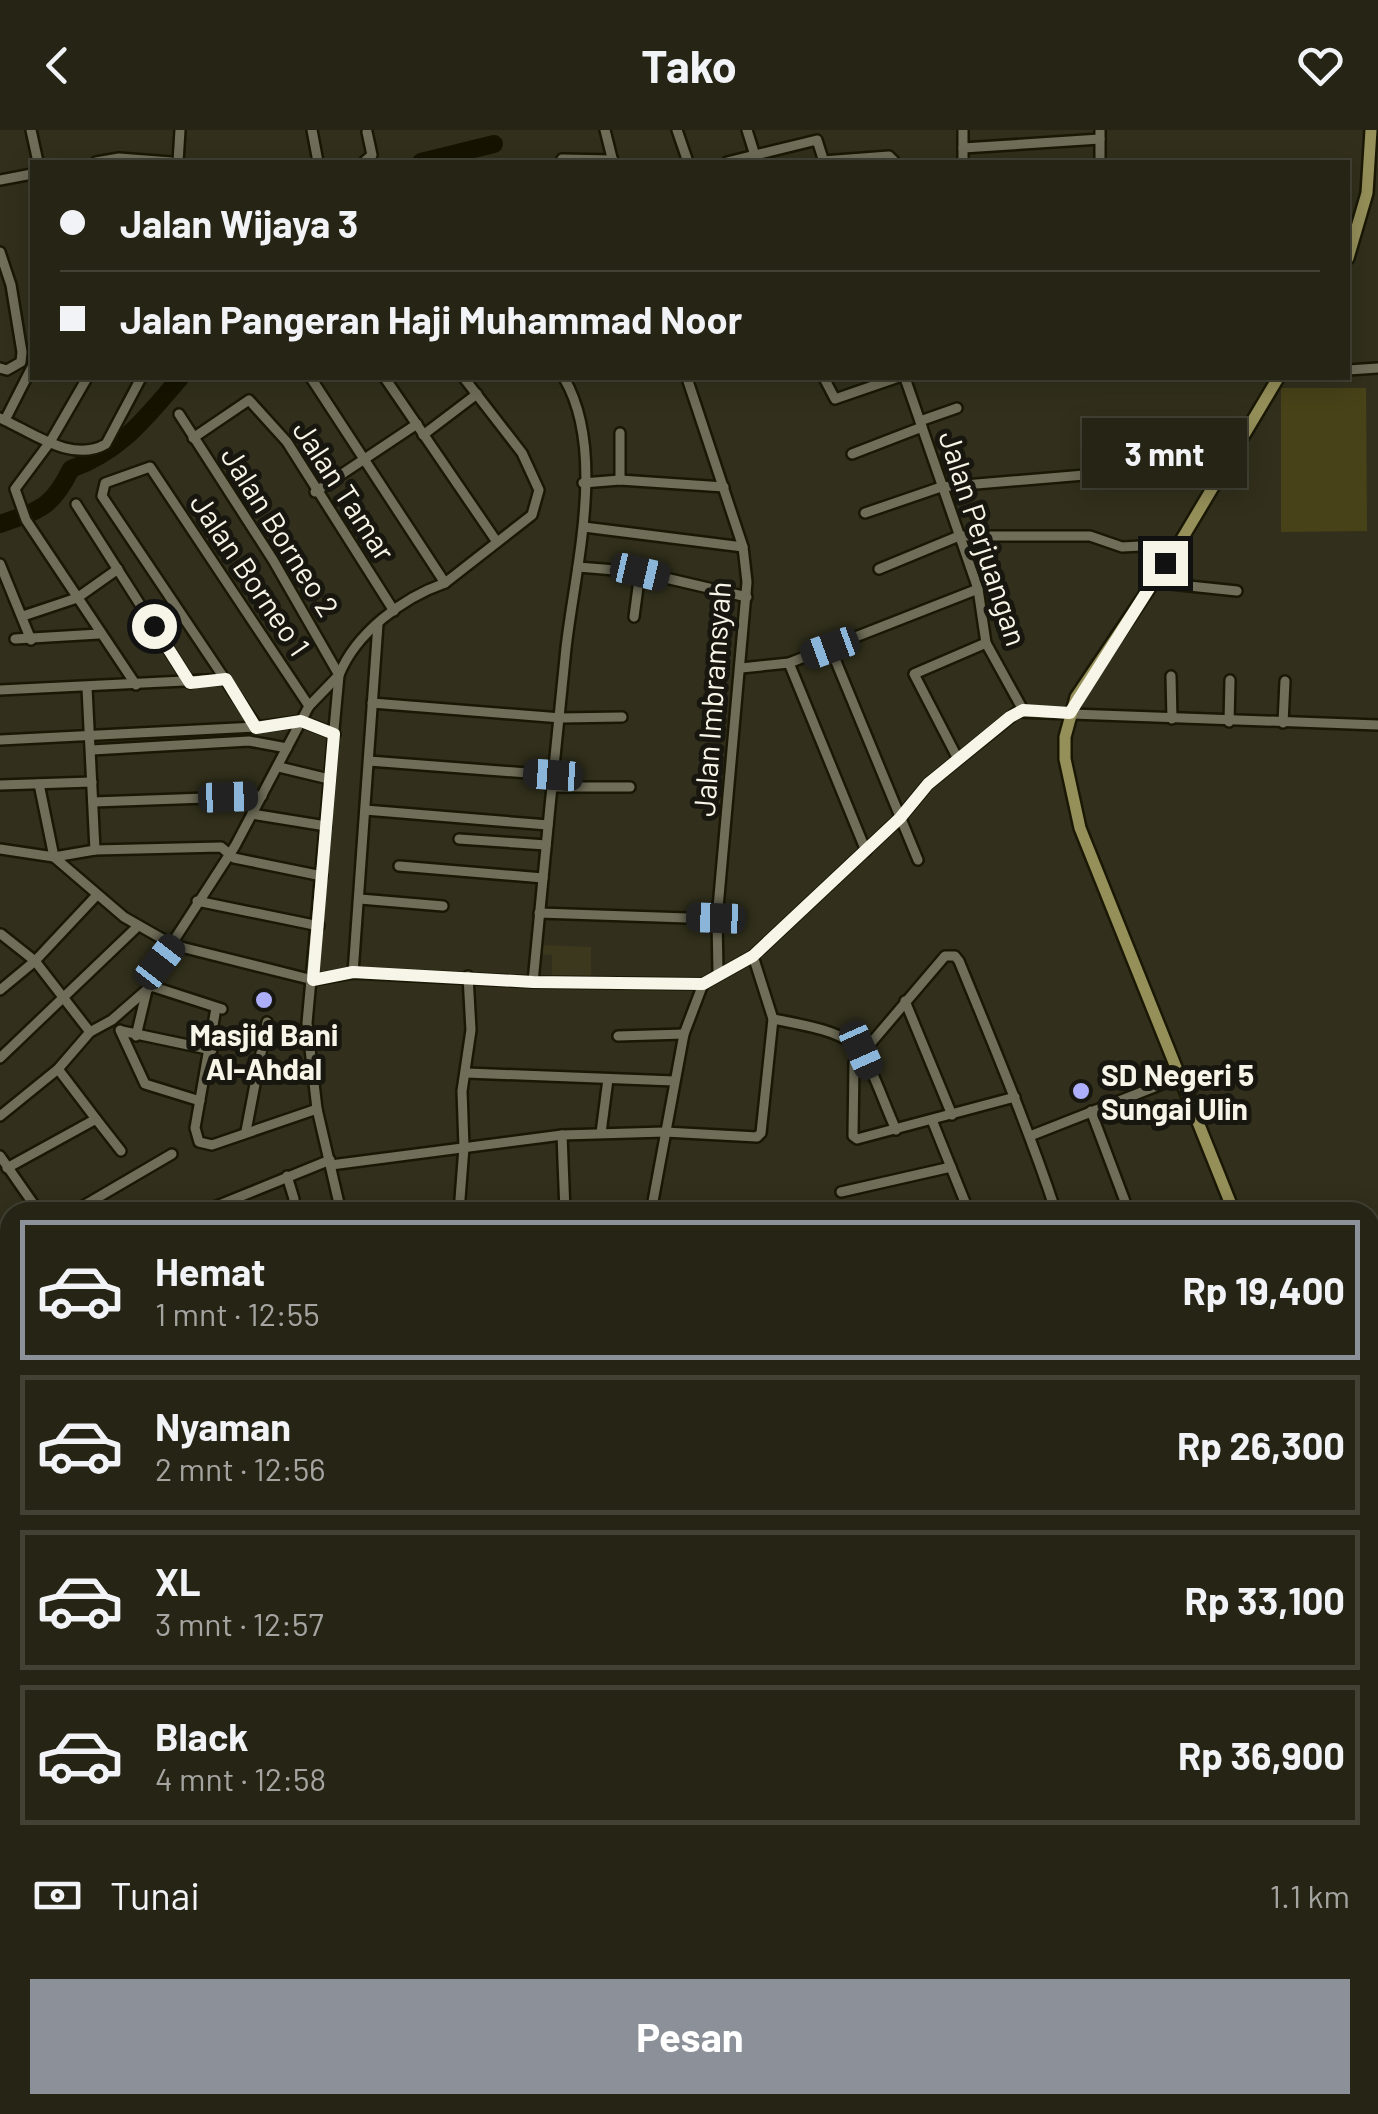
<!DOCTYPE html>
<html lang="id">
<head>
<meta charset="utf-8">
<style>
	body { margin:0; font-family:Barlow,sans-serif; background:#2e2c1e; color:#f1f3f6; height:100vh; display:flex; flex-direction:column; font-size:38px; white-space:nowrap }
	* { box-sizing:border-box; margin:0 }
	p { font-size:32px; color:#a4a4a0 }
	.icon { flex:none; width:55px; height:55px; fill:none; stroke:currentColor; stroke-width:2; stroke-linecap:round; stroke-linejoin:round }
	.map { position:relative; flex:1; overflow:hidden }
	.details { position:absolute; left:0px; top:1072px; width:1380px; height:912px; display:flex; flex-direction:column; background:#262415; border-radius:30px 30px 0 0; box-shadow:0 5px 25px #0003,0 0 0 2px #424134 }
	.details>* { flex:none }
	.hud { position:absolute; left:30px; top:30px; width:1320px; height:220px; border-radius:0px; box-shadow:0 5px 25px #0003,0 0 0 2px #424134; display:grid; align-content:center; height:220px; padding:0 30px; background:#262415 }
	.end { position:absolute; width:45px; height:45px; margin:-22px; border:12px solid #f6f5e8; background:#111; box-shadow:0 0 0 5px #111 }
	.from { border-radius:50% }
	.bubble { position:absolute; height:70px; border-radius:0px; background:#262415; box-shadow:0 5px 25px #0003,0 0 0 2px #424134; font-size:32px; font-weight:700; line-height:70px; text-align:center }
	.car { position:absolute; width:30px; height:60px; margin:-30px -15px; border-radius:12px; box-shadow:0 0 8px 2px #0007; background:linear-gradient(#222 24%,#8ab4d8 0 40%,#222 0 76%,#8ab4d8 0 86%,#222 0) }
	.hud b { display:flex; align-items:center; gap:35px; height:95px; font-size:38px }
	.hud b+b { border-top:2px solid #424134 }
	.hud i { width:25px; height:25px; background:#f1f3f6 }
	ul { padding:18px 0 0; list-style:none }
	li { display:flex; align-items:center; gap:30px; height:140px; margin:0 20px 15px; padding:0 10px; border:5px solid #424134; border-radius:0px }
	li div { flex:1 }
	li b { display:block; font-size:38px }
	li em { font-style:normal; font-weight:700 }
	li.selected { border-color:#8c9099 }
	li>.icon { width:90px; height:90px; stroke-width:1.5 }
	.pay { display:flex; align-items:center; gap:25px; height:110px; padding:0 30px; font-size:38px }
	.pay p { margin-inline-start:auto }
	.primary-button { display:flex; gap:20px; margin-top:auto; padding:20px 30px }
	.primary-button a { flex:1; height:115px; border-radius:0px; background:#8c9099; color:#fff; font-size:40px; font-weight:700; line-height:115px; text-align:center }
	header { display:flex; justify-content:space-between; align-items:center; height:130px; padding:0 30px; background:#262415; font-size:45px; font-weight:700 }
	.map>svg:first-child { display:block }
</style>
</head>
<body>
<header><svg class="icon" aria-label="back" viewBox="0 0 24 24"><path d="M15 5l-7 7 7 7"/></svg>Tako<svg class="icon" aria-label="heart" viewBox="0 0 24 24"><path d="M12 20l-8-8c-3-5 5-10 8-4 3-6 11-1 8 4z"/></svg></header>
<div class="map">
<svg width="1378" height="1984" viewBox="0 0 1378 1984">
	<rect width="100%" height="100%" fill="#32301c"/>
	<g fill="#3b381d">
		<polygon points="540,815 591,817 591,848 552,848 552,825 540,824"/>
		<polygon points="828,1975 1097,1975 1066,1984 831,1984"/>
	</g>
	<polygon fill="#474218" points="1281,258 1366,258 1367,401 1281,402"/>
	<g fill="none" stroke-linecap="round" stroke-linejoin="round">
		<g stroke="#161300" stroke-width="18">
			<polyline points="421,32 494,14"/>
			<path d="M0,394C40,380 52,378 71,339C122,321 147,286 180,248"/>
			<polyline points="0,1151 10,1148"/>
			<polyline points="10,1203 10,1213"/>
			<polyline points="0,1466 10,1470"/>
			<polyline points="0,1599 5,1624 0,1628"/>
			<polyline points="0,1945 10,1942"/>
		</g>
		<defs>
			<g id="minor">
				<polyline points="31,0 38,32"/>
				<polyline points="312,0 318,32"/>
				<polyline points="605,0 613,32"/>
				<polyline points="677,0 688,32"/>
				<polyline points="747,0 757,32"/>
				<polyline points="963,0 963,32"/>
				<polyline points="963,18 1100,9"/>
				<polyline points="562,29 613,30"/>
				<polyline points="823,31 889,26 895,32"/>
				<polyline points="96,32 119,28 171,32"/>
				<polyline points="178,32 180,0"/>
				<polyline points="364,32 372,25 367,2"/>
				<polyline points="727,32 817,10 824,32"/>
				<polyline points="1100,32 1100,0"/>
				<polyline points="0,50 32,44"/>
				<polyline points="0,122 11,155 22,222 21,232 7,240 0,238"/>
				<polyline points="1348,240 1378,238"/>
				<polyline points="87,248 50,312 15,359 26,390 136,555"/>
				<polyline points="311,248 445,453"/>
				<polyline points="385,248 497,412"/>
				<polyline points="687,248 743,417 747,452 717,789 718,842"/>
				<polyline points="824,248 835,269 896,248"/>
				<polyline points="905,248 978,459 986,513 1023,580"/>
				<polyline points="179,284 273,430 339,545 309,576"/>
				<path d="M0,288C32,302 72,334 106,314L141,248"/>
				<polyline points="5,290 32,237"/>
				<polyline points="920,291 957,278"/>
				<polyline points="620,303 620,350"/>
				<polyline points="423,305 477,264"/>
				<polyline points="193,308 249,270 287,312 394,481"/>
				<polyline points="852,324 922,297"/>
				<polyline points="583,353 620,350 724,357"/>
				<polyline points="315,362 417,294"/>
				<polyline points="76,374 190,553"/>
				<polyline points="865,383 941,357 1228,333"/>
				<polyline points="584,397 743,417"/>
				<polyline points="0,434 31,510"/>
				<polyline points="578,437 640,442 747,467"/>
				<polyline points="879,439 959,406 1090,406 1122,417 1179,414"/>
				<polyline points="1151,452 1237,461"/>
				<polyline points="23,486 77,468 118,439"/>
				<polyline points="634,487 640,442"/>
				<polyline points="15,509 99,504"/>
				<polyline points="830,517 918,730"/>
				<polyline points="789,533 866,721"/>
				<polyline points="741,538 789,533 978,459"/>
				<polyline points="1171,546 1172,589"/>
				<polyline points="87,558 95,720"/>
				<polyline points="0,560 225,549"/>
				<polyline points="372,573 561,588 622,587"/>
				<polyline points="1229,592 1230,550"/>
				<polyline points="1283,593 1285,551"/>
				<polyline points="0,610 257,597 301,591 335,604"/>
				<polyline points="92,620 249,611 287,618"/>
				<polyline points="958,629 914,544 986,513"/>
				<polyline points="369,631 553,645"/>
				<polyline points="279,637 329,649"/>
				<polyline points="39,654 54,727 95,720 221,717 234,728 322,746"/>
				<polyline points="0,655 92,652"/>
				<polyline points="552,657 630,657"/>
				<polyline points="93,672 262,666"/>
				<polyline points="365,680 548,695"/>
				<polyline points="252,684 326,696"/>
				<polyline points="459,709 546,715"/>
				<polyline points="0,719 54,727 124,787 173,815 313,850 353,843 533,852 703,854 753,826 900,688 928,654 1017,582 1378,595"/>
				<polyline points="399,736 543,748"/>
				<polyline points="360,769 443,776"/>
				<polyline points="197,771 319,796"/>
				<polyline points="539,783 717,789"/>
				<polyline points="1,804 35,831 90,902"/>
				<polyline points="353,843 378,494"/>
				<path d="M533,852C543,741 555,629 566,518C575,438 607,321 564,248"/>
				<polyline points="151,856 222,879"/>
				<polyline points="0,860 35,831 96,766"/>
				<polyline points="905,871 952,985"/>
				<polyline points="216,878 195,998 199,1012 212,1015 317,979"/>
				<path d="M773,889C871,907 858,912 896,1000"/>
				<polyline points="120,900 145,954 200,971"/>
				<polyline points="122,901 212,920"/>
				<polyline points="136,906 147,860"/>
				<polyline points="618,906 684,904"/>
				<polyline points="0,928 137,797"/>
				<polyline points="467,943 674,951"/>
				<path d="M1015,967L857,1009L853,1006L854,933L945,826H955L959,831C993,914 1028,997 1056,1082"/>
				<polyline points="1091,981 1129,1082"/>
				<polyline points="0,986 58,939 90,902 112,890 151,856 160,832 235,716 309,576 150,337 105,353 102,366 257,597"/>
				<polyline points="96,989 121,1021"/>
				<polyline points="932,990 969,1082"/>
				<polyline points="246,1001 267,892"/>
				<polyline points="601,1003 608,949"/>
				<polyline points="562,1005 565,1082"/>
				<polyline points="1030,1006 1180,947"/>
				<polyline points="0,1026 39,1082"/>
				<polyline points="331,1035 562,1005 665,1002 757,1007 761,1003 773,889 753,826"/>
				<polyline points="7,1038 96,989 58,939"/>
				<polyline points="287,1046 294,1069 292,1082"/>
				<polyline points="841,1062 951,1037"/>
				<polyline points="73,1082 172,1024"/>
				<polyline points="202,1082 330,1030"/>
				<path d="M341,1082L317,979L307,893L339,545C356,503 402,468 445,453L532,385L539,360L522,323L464,248"/>
				<polyline points="459,1082 464,1017 462,961 471,900 468,846"/>
				<polyline points="651,1082 684,904 703,854"/>
				<polyline points="1370,1184 1378,1152"/>
				<polyline points="0,1285 10,1298"/>
				<polyline points="0,1385 10,1404"/>
				<polyline points="0,1683 10,1701"/>
				<polyline points="0,1799 10,1796"/>
				<polyline points="0,1874 4,1880"/>
				<polyline points="89,1975 91,1984"/>
				<polyline points="443,1975 447,1984"/>
				<polyline points="610,1975 613,1984"/>
				<polyline points="683,1975 686,1984"/>
				<polyline points="821,1975 825,1984"/>
				<polyline points="265,1984 290,1975"/>
				<polyline points="566,1984 593,1975"/>
			</g>
			<g id="major">
				<polyline points="1348,128 1367,63 1371,0"/>
				<polyline points="1234,1082 1080,698 1065,629 1065,607 1076,567 1179,414 1278,248"/>
				<polyline points="1370,1439 1378,1460"/>
			</g>
			<g id="highway">
				<polyline points="1370,1907 1378,1905"/>
				<polyline points="1370,1920 1378,1918"/>
				<polyline points="1088,1984 1120,1975"/>
				<polyline points="1128,1984 1158,1975"/>
			</g>
		</defs>
		<use href="#minor" stroke="#1a1805" stroke-width="14"/>
		<use href="#major" stroke="#1a1805" stroke-width="16"/>
		<use href="#highway" stroke="#1a1805" stroke-width="19"/>
		<use href="#minor" stroke="#706e59" stroke-width="9"/>
		<use href="#major" stroke="#958f59" stroke-width="11"/>
		<use href="#highway" stroke="#ada559" stroke-width="14"/>
	</g>
	<g fill="none" stroke-linecap="round" stroke-linejoin="round">
		<polyline stroke="#f6f5e8" stroke-width="12" points="154,496 190,553 226,549 256,598 301,591 334,604 313,850 353,842 533,852 703,854 753,826 900,688 928,654 1010,587 1023,580 1070,583 1165,433"/>
	</g>
	<g fill="#adaffb" stroke="#18170f" stroke-width="4">
		<circle cx="264" cy="870" r="10"/>
		<circle cx="1081" cy="961" r="10"/>
	</g>
	<g text-anchor="middle" dominant-baseline="central" stroke-width="10" stroke-linejoin="round" paint-order="stroke">
		<g font-size="30" fill="#f6f5e8" stroke="#18170f">
			<text transform="translate(345 360) rotate(57)">Jalan Tamar</text>
			<text transform="translate(281 401) rotate(58)">Jalan Borneo 2</text>
			<text transform="translate(984 408) rotate(72)">Jalan Perjuangan</text>
			<text transform="translate(251 444) rotate(56)">Jalan Borneo 1</text>
			<text transform="translate(711 569) rotate(-86)">Jalan Imbramsyah</text>
		</g>
		<g font-size="30" font-weight="bold" fill="#f6f5e8" stroke="#18170f">
			<text x="264" y="904">Masjid Bani<tspan x="264" dy="34">Al-Ahdal</tspan></text>
			<text x="1101" y="944" text-anchor="start">SD Negeri 5<tspan x="1101" dy="34">Sungai Ulin</tspan></text>
		</g>
	</g>
</svg>
<i class="end from" style="left:154px;top:496px"></i>
<i class="end" style="left:1165px;top:433px"></i>
<div class="bubble" style="left:1082px;top:288px;width:165px">3 mnt</div>
<i class="car" style="left:640px;top:442px;rotate:103deg"></i>
<i class="car" style="left:830px;top:518px;rotate:250deg"></i>
<i class="car" style="left:553px;top:645px;rotate:274deg"></i>
<i class="car" style="left:228px;top:667px;rotate:88deg"></i>
<i class="car" style="left:716px;top:788px;rotate:272deg"></i>
<i class="car" style="left:160px;top:832px;rotate:38deg"></i>
<i class="car" style="left:861px;top:920px;rotate:156deg"></i>
<div class="hud">
<b><i class="from"></i>Jalan Wijaya 3</b>
<b><i></i>Jalan Pangeran Haji Muhammad Noor</b>
</div>
<section class="details">
<ul>
<li class="selected"><svg class="icon" aria-label="car" viewBox="0 0 24 24"><path d="M5 17H2v-5l4-1 3-4h7l3 4 3 1v5h-3M9 17h6M6 11h13"/><circle cx="7" cy="17" r="2"/><circle cx="17" cy="17" r="2"/></svg><div><b>Hemat</b><p>1 mnt · 12:55</p></div><em>Rp 19,400</em></li>
<li><svg class="icon" aria-label="car" viewBox="0 0 24 24"><path d="M5 17H2v-5l4-1 3-4h7l3 4 3 1v5h-3M9 17h6M6 11h13"/><circle cx="7" cy="17" r="2"/><circle cx="17" cy="17" r="2"/></svg><div><b>Nyaman</b><p>2 mnt · 12:56</p></div><em>Rp 26,300</em></li>
<li><svg class="icon" aria-label="car" viewBox="0 0 24 24"><path d="M5 17H2v-5l4-1 3-4h7l3 4 3 1v5h-3M9 17h6M6 11h13"/><circle cx="7" cy="17" r="2"/><circle cx="17" cy="17" r="2"/></svg><div><b>XL</b><p>3 mnt · 12:57</p></div><em>Rp 33,100</em></li>
<li><svg class="icon" aria-label="car" viewBox="0 0 24 24"><path d="M5 17H2v-5l4-1 3-4h7l3 4 3 1v5h-3M9 17h6M6 11h13"/><circle cx="7" cy="17" r="2"/><circle cx="17" cy="17" r="2"/></svg><div><b>Black</b><p>4 mnt · 12:58</p></div><em>Rp 36,900</em></li>
</ul>
<div class="pay"><svg class="icon" aria-label="cash" viewBox="0 0 24 24"><path d="M3 7h18v10H3z"/><circle cx="12" cy="12" r="2"/></svg>Tunai<p>1.1 km</p></div>
<div class="primary-button"><a>Pesan</a></div>
</section>
</div>
</body>
</html>
